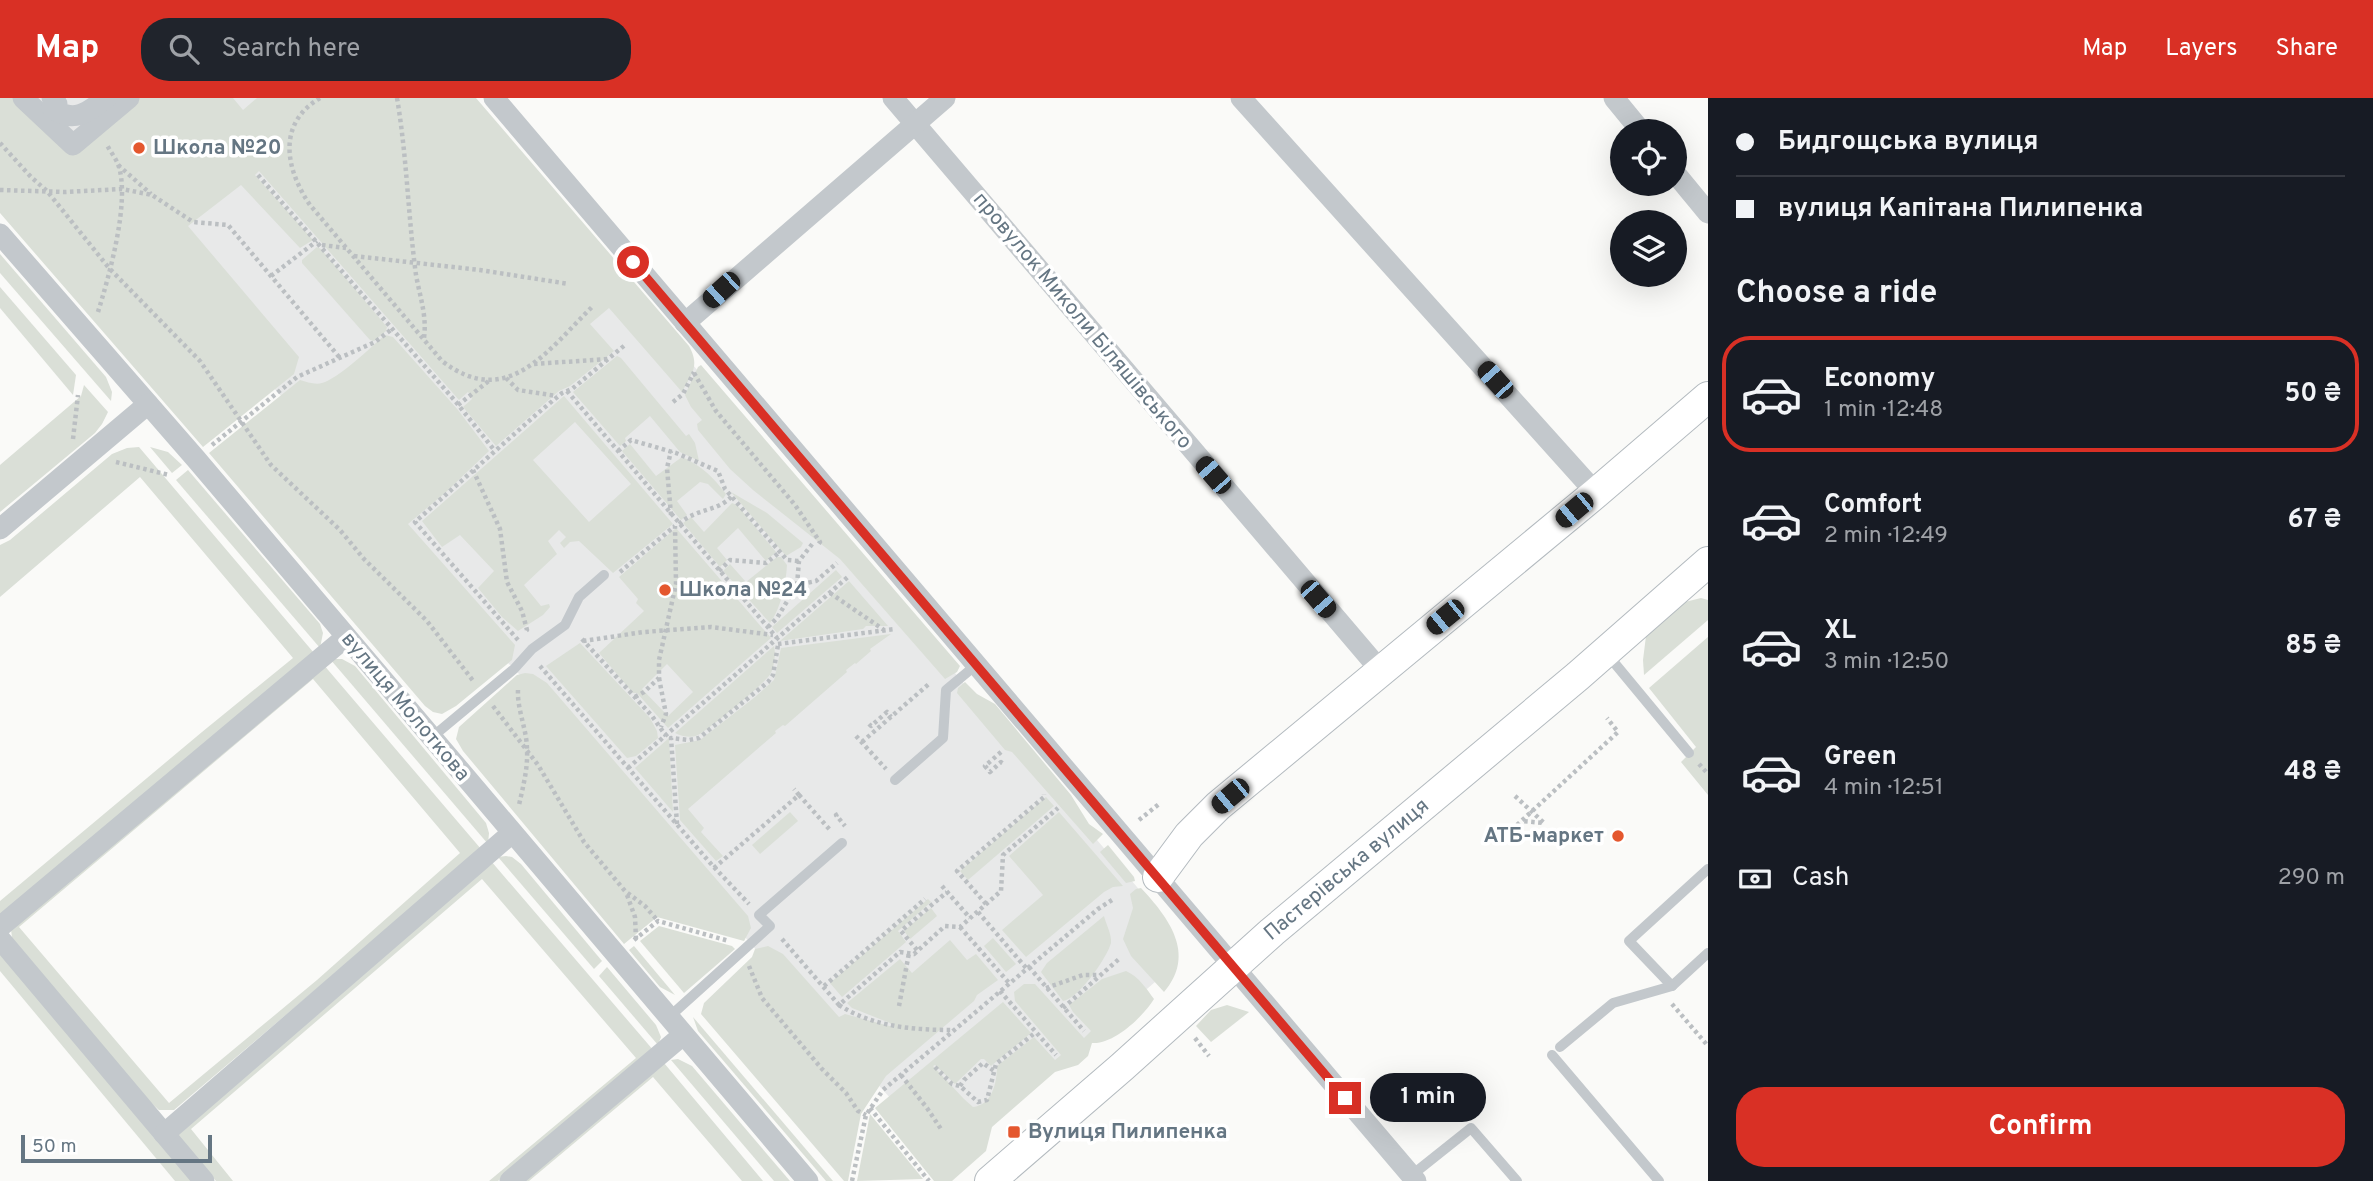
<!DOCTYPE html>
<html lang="en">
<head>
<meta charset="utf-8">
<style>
	body { margin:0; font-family:Overpass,sans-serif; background:#20242c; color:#f1f3f6; height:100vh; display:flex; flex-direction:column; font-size:26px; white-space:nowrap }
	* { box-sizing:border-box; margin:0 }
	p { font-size:23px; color:#9ea1a6 }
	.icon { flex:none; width:38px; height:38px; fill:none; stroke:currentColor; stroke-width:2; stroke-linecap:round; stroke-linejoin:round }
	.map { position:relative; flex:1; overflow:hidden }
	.side { display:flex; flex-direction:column; background:#171b24; width:665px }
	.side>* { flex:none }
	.hud { display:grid; align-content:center; height:154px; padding:0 28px; background:#171b24 }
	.fabs { position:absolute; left:1610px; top:21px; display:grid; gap:14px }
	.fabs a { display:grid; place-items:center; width:77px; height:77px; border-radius:50%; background:#171b24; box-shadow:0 7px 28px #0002; font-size:35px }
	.scale { position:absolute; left:21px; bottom:18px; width:191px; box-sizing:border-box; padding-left:7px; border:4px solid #657683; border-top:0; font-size:19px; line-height:24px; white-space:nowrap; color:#657683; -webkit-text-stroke:5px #fff; paint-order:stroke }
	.end { position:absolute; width:32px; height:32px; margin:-16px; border:9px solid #d93025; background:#fff; box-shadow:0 0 0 4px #fff }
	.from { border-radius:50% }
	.bubble { position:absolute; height:49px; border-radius:24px; background:#171b24; box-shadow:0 7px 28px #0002; font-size:23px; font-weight:700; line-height:49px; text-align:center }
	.car { position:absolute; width:21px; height:42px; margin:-21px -10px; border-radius:9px; box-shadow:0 0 5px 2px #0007; background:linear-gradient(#222 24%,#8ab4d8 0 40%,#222 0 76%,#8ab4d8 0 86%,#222 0) }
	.hud b { display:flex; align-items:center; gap:24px; height:66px; font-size:26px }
	.hud b+b { border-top:2px solid #363941 }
	.hud i { width:18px; height:18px; background:#f1f3f6 }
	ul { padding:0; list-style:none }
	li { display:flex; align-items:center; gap:21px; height:116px; margin:0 14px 10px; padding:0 14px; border:4px solid transparent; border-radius:28px }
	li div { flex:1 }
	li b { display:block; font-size:26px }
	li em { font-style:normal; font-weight:700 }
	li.active { border-color:#d93025 }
	li>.icon { width:63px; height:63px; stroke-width:1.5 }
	h2 { padding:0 28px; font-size:32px; line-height:84px }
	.pay { display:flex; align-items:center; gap:18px; height:77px; padding:0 28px; font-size:26px }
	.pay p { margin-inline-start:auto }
	.cta { display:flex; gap:14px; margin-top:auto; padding:14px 28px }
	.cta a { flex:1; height:80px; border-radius:28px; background:#d93025; color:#fff; font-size:28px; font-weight:700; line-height:80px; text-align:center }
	header { display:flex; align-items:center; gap:42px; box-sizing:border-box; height:98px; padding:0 35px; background:#d93025; color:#fff }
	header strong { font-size:33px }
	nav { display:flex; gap:38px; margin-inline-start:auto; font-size:24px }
	.search { width:490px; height:63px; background:#20242c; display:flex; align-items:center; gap:18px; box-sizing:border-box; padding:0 24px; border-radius:28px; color:#9ea1a6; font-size:26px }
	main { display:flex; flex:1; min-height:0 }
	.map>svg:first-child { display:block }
</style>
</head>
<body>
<header>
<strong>Map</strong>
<div class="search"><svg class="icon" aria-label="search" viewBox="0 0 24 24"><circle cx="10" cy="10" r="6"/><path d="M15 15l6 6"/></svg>Search here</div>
<nav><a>Map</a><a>Layers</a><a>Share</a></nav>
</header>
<main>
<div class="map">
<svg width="1708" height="1083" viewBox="0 0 1708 1083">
	<rect width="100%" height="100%" fill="#fafaf8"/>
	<polygon fill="#e8e9e9" points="7,0 466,0 1154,809 1155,884 943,1067 892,1002 757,853 524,581 503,560 282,299"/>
	<g fill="#dadfd7" fill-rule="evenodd">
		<path d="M0,0H23L73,47L129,0H233L243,12L257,0H476L689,248C700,268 692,275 682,294L609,210L590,226L614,253L570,288L559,293L496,348L463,309L472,301L468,294L459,302L259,73L255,77L313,142L300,150L241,87L188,128L299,259L294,276L203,349L0,115Z"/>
		<polygon points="317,149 321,151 387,229 386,233 374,243 370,242 302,165 302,162"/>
		<polygon points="0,156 106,279 112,294 111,303 0,175"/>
		<polygon points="0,189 76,277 73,297 0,210"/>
		<path d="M385,237L393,239L458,312L489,353L446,394L408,426L515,547L512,562L456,608L442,616L433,614L425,608L209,355L300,282C307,284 315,287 322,285C338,281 371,249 385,237Z"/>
		<polygon points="617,258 621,260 686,338 689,336 695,345 699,363 680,354 650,318 625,340 626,343 620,348 573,294"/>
		<polygon points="701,267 960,568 957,574 945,581 840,461 753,392 730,371 698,332 697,326 702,322 691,309 685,297 698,269"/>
		<polygon points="84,287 108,314 102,326 95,335 0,414 0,367 81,298"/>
		<path d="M564,298L673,426L613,475L579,443L570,444L564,450L560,445L566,439L559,432L548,443L557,456L524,487L541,508L549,506L550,509L543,517L518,533L502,519L478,490L494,473L460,437L442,449L422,423ZM575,324L631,386L589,424L533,362Z"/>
		<path d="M630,346L656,378L682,359C702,368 713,379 726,396L723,401L708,386L700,384L677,403L687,417L681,422L622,353Z"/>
		<polygon points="139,349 314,555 0,817 0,803 202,634 293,560 140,379 0,499 0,447 10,442 112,356 127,350"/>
		<polygon points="150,349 168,354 182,367 172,375"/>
		<polygon points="188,372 320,526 323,535 320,550 176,382"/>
		<polygon points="731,394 767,415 803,445 801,449 786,458"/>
		<polygon points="732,405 737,407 776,454 766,463 738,430 717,450 727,462 720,469 683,425 691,419 704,434"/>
		<path d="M676,430L771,540L668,630L637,595H633L599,555L644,513L636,505L638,501L619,479ZM667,566L693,594L668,618L642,591Z"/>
		<path d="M777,459H781L787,467C786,486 781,510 770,525L723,473L730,466L746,484Z"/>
		<polygon points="836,472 842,479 777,535 772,529"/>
		<polygon points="849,483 888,528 866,528 863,531 780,543"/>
		<polygon points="1701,500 1708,502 1708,522 1644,577 1643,562 1646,538 1685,504"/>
		<polygon points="891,536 870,551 871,553 856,566 855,565 846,572 847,574 785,628 783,627 775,633 776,635 688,711 704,730 701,734 723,758 716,763 680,722 675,647 700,642 755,599 774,582 781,550"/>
		<polygon points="1708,539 1708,697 1681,664 1696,649 1649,590"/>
		<polygon points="580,545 650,620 657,633 658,640 636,658 627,660 546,568"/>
		<path d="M774,548C776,556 774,568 771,575C767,584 706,634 696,638C689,640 681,638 675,635Z"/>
		<polygon points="330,561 342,561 355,568 486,725 489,735 488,746"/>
		<path d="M323,566L481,751L174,1012H159L149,1003L12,840L11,831ZM313,581L460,755L317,882L169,1005L19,829Z"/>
		<polygon points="525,575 533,576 547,585 748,818 751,830 744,843 657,819 624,846 463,653 456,641 459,629 517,577"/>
		<polygon points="965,584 977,596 995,606 1071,697 1089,726 1103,736 1093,746 1012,654 1005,652 957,595 958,590"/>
		<polygon points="669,640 673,714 635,670"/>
		<polygon points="1046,699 1054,708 968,782 960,773"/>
		<polygon points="790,714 798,723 760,756 752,747"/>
		<polygon points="1059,714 1123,788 1113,789 1104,794 1026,859 1002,832 1043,797 1009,758"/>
		<polygon points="1108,747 1134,779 1135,783 1126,785 1100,754"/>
		<polygon points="506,758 512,759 521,766 602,863 594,871 498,759"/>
		<polygon points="491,763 654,953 498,1083 489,1083 636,960 482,781 191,1031 233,1083 216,1083 177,1038"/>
		<path d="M1141,790C1168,819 1197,856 1164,894L1131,858L1123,841L1133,810L1130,796L1136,791Z"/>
		<polygon points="928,801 931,804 898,833 906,844 842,899 830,885"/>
		<polygon points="931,810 937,818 910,841 904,833"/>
		<path d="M1104,818C1106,826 1112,837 1111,845C1107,860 1078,901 1063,903L1041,874L1047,865Z"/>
		<polygon points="659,828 732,848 735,851 684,895 640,843"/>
		<polygon points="993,840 1016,866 1006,874 984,848"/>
		<polygon points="950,842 967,862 976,856 998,882 977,897 974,903 886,978 861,1016 848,1083 844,1083 701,916 704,905 752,859 755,851 768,848 783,856 839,919 845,916 893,929 890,925 852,910 847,905 900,861 912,875"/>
		<polygon points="634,848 675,897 660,889 629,852"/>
		<polygon points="0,852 193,1083 175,1083 0,873"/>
		<polygon points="607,869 656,927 661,939 658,947 599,878"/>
		<path d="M1126,873C1139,879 1146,890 1154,901C1143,919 1113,947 1092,945L1088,958L1078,967L1055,974L992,1029L986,1053L952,1083H934L875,1010L1003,904L1031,935L991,968L984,961H981L955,986L935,967L933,968L964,1001L973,1009C992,1007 997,985 997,968L1034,939L1055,962L1061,957L1015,903L1014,894L1024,886H1035L1084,940L1091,933L1073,914L1069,907L1102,881Z"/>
		<polygon points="1227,907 1249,914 1211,944 1196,928 1211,912"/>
		<polygon points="693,919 833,1083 826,1083 698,933"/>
		<polygon points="678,961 692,968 790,1083 774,1083 671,962"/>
		<polygon points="664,965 763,1083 742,1083 653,979 529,1083 520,1083"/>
		<polygon points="870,1016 923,1081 857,1083"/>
	</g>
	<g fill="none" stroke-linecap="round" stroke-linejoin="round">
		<defs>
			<g id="secondary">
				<polyline points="1158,779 1189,737 1218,708 1596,395 1708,299"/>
				<polyline points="990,1083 1122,969 1272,834 1578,578 1708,464"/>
			</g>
		</defs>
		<use href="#secondary" stroke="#b3babf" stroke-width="32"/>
		<g stroke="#bbbfc2" stroke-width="4.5" stroke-dasharray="3.5 3.5" stroke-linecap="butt">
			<path d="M320,0C276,26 286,72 310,107L442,263C507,313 548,252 592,209"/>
			<path d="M397,0C407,59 408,118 416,177C420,199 427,218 424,240"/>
			<polyline points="0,45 31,79 47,93 109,170 200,263 271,367 340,432 364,461 427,523 474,584"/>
			<polyline points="118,67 151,96"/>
			<polyline points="258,77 456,304 495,353"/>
			<polyline points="0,92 65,94 122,91 152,97 193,124 228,127 340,260"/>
			<polyline points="322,147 346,150"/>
			<polyline points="354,158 480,172 569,186"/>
			<polyline points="271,178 317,143"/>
			<path d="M98,214C109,178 131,102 118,66C115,59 110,53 107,47"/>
			<polyline points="534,266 608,261"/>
			<polyline points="694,275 716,313 795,407 820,444 817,448"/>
			<polyline points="506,280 518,292 557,298"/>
			<polyline points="567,293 777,540"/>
			<polyline points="673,304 683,296 694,274"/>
			<polyline points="458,307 490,282"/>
			<polyline points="73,341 78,297"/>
			<polyline points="212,347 297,279 375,244 392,231"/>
			<polyline points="618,353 631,342 676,355 718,373 725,391 787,462 799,463"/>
			<polyline points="116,364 169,377"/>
			<polyline points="473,372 500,431 507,484 522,513 527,532 526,533"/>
			<polyline points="671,417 667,370 671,353"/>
			<path d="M679,426C696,410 718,414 732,398"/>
			<polyline points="719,473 730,462 766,465 780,454"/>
			<polyline points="620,474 675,428"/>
			<polyline points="797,487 799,463 813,445"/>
			<polyline points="830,495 884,532"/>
			<polyline points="768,529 777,520 797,487 816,483 837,465"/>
			<polyline points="582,541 652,618 666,638"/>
			<polyline points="518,542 415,424 538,315 562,295 572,291 625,247"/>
			<polyline points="583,543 644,534 711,529 773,537"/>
			<polyline points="778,546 895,531"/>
			<polyline points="540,568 712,767 749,806"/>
			<polyline points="659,580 666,616 661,629"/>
			<path d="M518,592C517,612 527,631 527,652C528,670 523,689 519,707"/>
			<polyline points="635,599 644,594 659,580 659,562 676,486 675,428"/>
			<polyline points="493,608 538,667 584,744 625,793 645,808 658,823"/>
			<polyline points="869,626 871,628 887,614 891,619"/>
			<polyline points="856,638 886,671"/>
			<polyline points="862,644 930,585"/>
			<polyline points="1001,654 985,668 990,674 1001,664 1003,666"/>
			<polyline points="1699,666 1708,676"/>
			<polyline points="628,670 849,478"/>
			<polyline points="799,697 831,733"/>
			<polyline points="1515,698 1544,725 1522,723"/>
			<polyline points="838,716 836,717 845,728"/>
			<polyline points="1139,722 1159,706"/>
			<polyline points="677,726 671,640 689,642 699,640 768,584 773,577 778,547"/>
			<polyline points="1517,727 1618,634 1607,620"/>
			<polyline points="714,770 799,697 794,691"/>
			<polyline points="942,788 970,820"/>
			<polyline points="627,797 635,819 636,841"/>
			<polyline points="986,806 957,773 1044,699 1044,696"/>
			<polyline points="978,814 1027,871"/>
			<polyline points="960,829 1009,885"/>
			<polyline points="782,841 839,907 900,854 914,856 945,828 960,829 1001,793 1003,757 1058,710"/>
			<polyline points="634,842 658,823 729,843"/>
			<polyline points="917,852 901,833 947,794"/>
			<polyline points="749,868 762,900 822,971 846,995 858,1013 866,1017"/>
			<polyline points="1029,869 1084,933"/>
			<polyline points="824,888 925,801"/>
			<polyline points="1046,890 1083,877 1098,877"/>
			<polyline points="1000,893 1056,957"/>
			<polyline points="1672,906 1708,948"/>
			<path d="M839,907C873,929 914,932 953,932"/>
			<polyline points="899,908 909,855"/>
			<polyline points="1063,910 1119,861"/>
			<polyline points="1195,940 1209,958"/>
			<polyline points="935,969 952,986 960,988 978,1004 987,1002 996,966 1036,934"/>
			<polyline points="901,977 927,1010 941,1031"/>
			<polyline points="960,988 964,982 983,965 994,973"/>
			<polyline points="870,1010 929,1083"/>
			<polyline points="852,1083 866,1017 883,992 1098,811 1112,802"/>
		</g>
		<g stroke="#c3c8cc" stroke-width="10">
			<polyline points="1607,556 1689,655"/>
			<polyline points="431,640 514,571 532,551 565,527 579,499 604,477"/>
			<polyline points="895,682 943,640 946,592 976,567"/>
			<polyline points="1708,771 1629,843 1672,888 1708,855"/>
			<polyline points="668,920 770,828 759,817 842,745"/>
			<polyline points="1560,949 1613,905 1672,888"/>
			<polyline points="1552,957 1659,1083"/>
			<polyline points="1412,1077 1471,1030 1517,1083"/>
		</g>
		<g stroke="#c3c8cc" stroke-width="21">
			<polyline points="23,0 73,47 129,0"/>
			<path d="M52,0L57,6L52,9C72,27 89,14 106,0"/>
			<polyline points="494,0 1416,1083"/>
			<polyline points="893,0 1381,573"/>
			<polyline points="1241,0 1596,395"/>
			<polyline points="1614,0 1641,33"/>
			<polyline points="1675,75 1708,115"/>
			<polyline points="0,136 196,361 808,1083"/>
			<polyline points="685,225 945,0"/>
			<polyline points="0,431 148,306"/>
			<polyline points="0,829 346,539"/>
			<polyline points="0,841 204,1083"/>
			<polyline points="164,1036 512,735"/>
			<polyline points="510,1083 683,937"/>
		</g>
		<use href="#secondary" stroke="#fff" stroke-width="30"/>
	</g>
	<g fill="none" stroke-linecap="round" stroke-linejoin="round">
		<polyline stroke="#d93025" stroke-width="9" points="633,164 1345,1000"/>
	</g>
	<g fill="#e4572e" stroke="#fff" stroke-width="2.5">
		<circle cx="139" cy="50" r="7"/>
		<circle cx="665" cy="492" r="7"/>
		<circle cx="1618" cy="738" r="7"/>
		<rect x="1007" y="1027" width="14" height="14" rx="3.5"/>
	</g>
	<g text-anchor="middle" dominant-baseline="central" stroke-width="7" stroke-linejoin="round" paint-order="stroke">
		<g font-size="21" font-weight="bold" fill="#657683" stroke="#fff" text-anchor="start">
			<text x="153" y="50">Школа №20</text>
			<text x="679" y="492">Школа №24</text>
			<text x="1604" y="738" text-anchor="end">АТБ-маркет</text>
			<text x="1028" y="1034">Вулиця Пилипенка</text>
		</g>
		<g font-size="21" fill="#657683" stroke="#fff">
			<text transform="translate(1082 223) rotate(50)">провулок Миколи Біляшівського</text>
			<text transform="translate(405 609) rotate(50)">вулиця Молоткова</text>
			<text transform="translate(1347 772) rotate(-40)">Пастерівська вулиця</text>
		</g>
	</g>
</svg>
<div class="fabs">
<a><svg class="icon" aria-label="locate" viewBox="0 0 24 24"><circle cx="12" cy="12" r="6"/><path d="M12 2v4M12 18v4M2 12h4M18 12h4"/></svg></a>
<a><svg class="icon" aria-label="layers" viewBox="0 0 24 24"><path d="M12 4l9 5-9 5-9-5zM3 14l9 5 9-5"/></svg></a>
</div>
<div class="scale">50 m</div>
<i class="end from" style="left:633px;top:164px"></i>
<i class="end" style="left:1345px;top:1000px"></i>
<div class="bubble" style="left:1370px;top:975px;width:116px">1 min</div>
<i class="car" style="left:721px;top:192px;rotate:228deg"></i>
<i class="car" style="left:1495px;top:282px;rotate:318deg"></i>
<i class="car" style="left:1213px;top:377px;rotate:319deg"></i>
<i class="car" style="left:1574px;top:412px;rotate:230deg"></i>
<i class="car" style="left:1318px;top:501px;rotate:139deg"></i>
<i class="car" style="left:1445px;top:519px;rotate:231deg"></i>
<i class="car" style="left:1230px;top:698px;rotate:230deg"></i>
</div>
<section class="side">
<div class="hud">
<b><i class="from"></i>Бидгощська вулиця</b>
<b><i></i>вулиця Капітана Пилипенка</b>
</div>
<h2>Choose a ride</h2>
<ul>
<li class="active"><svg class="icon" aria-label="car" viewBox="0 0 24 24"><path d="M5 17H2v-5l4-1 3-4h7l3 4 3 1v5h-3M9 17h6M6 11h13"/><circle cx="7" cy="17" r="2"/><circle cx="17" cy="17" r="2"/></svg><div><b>Economy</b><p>1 min · 12:48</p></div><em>50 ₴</em></li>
<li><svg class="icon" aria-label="car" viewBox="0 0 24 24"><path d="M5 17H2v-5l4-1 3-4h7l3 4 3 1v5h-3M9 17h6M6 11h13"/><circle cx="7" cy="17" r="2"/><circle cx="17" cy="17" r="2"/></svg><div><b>Comfort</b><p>2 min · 12:49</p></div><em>67 ₴</em></li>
<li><svg class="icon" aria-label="car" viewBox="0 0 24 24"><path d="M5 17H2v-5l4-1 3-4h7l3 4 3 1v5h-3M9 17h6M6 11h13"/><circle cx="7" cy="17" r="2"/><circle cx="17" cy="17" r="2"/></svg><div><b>XL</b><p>3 min · 12:50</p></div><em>85 ₴</em></li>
<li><svg class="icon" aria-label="car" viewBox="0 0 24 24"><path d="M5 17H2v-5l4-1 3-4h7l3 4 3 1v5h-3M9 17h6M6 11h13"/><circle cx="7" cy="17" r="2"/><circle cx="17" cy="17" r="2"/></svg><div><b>Green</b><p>4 min · 12:51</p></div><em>48 ₴</em></li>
</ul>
<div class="pay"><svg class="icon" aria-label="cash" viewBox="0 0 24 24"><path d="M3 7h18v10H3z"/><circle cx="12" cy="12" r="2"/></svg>Cash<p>290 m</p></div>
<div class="cta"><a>Confirm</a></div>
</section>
</main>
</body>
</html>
